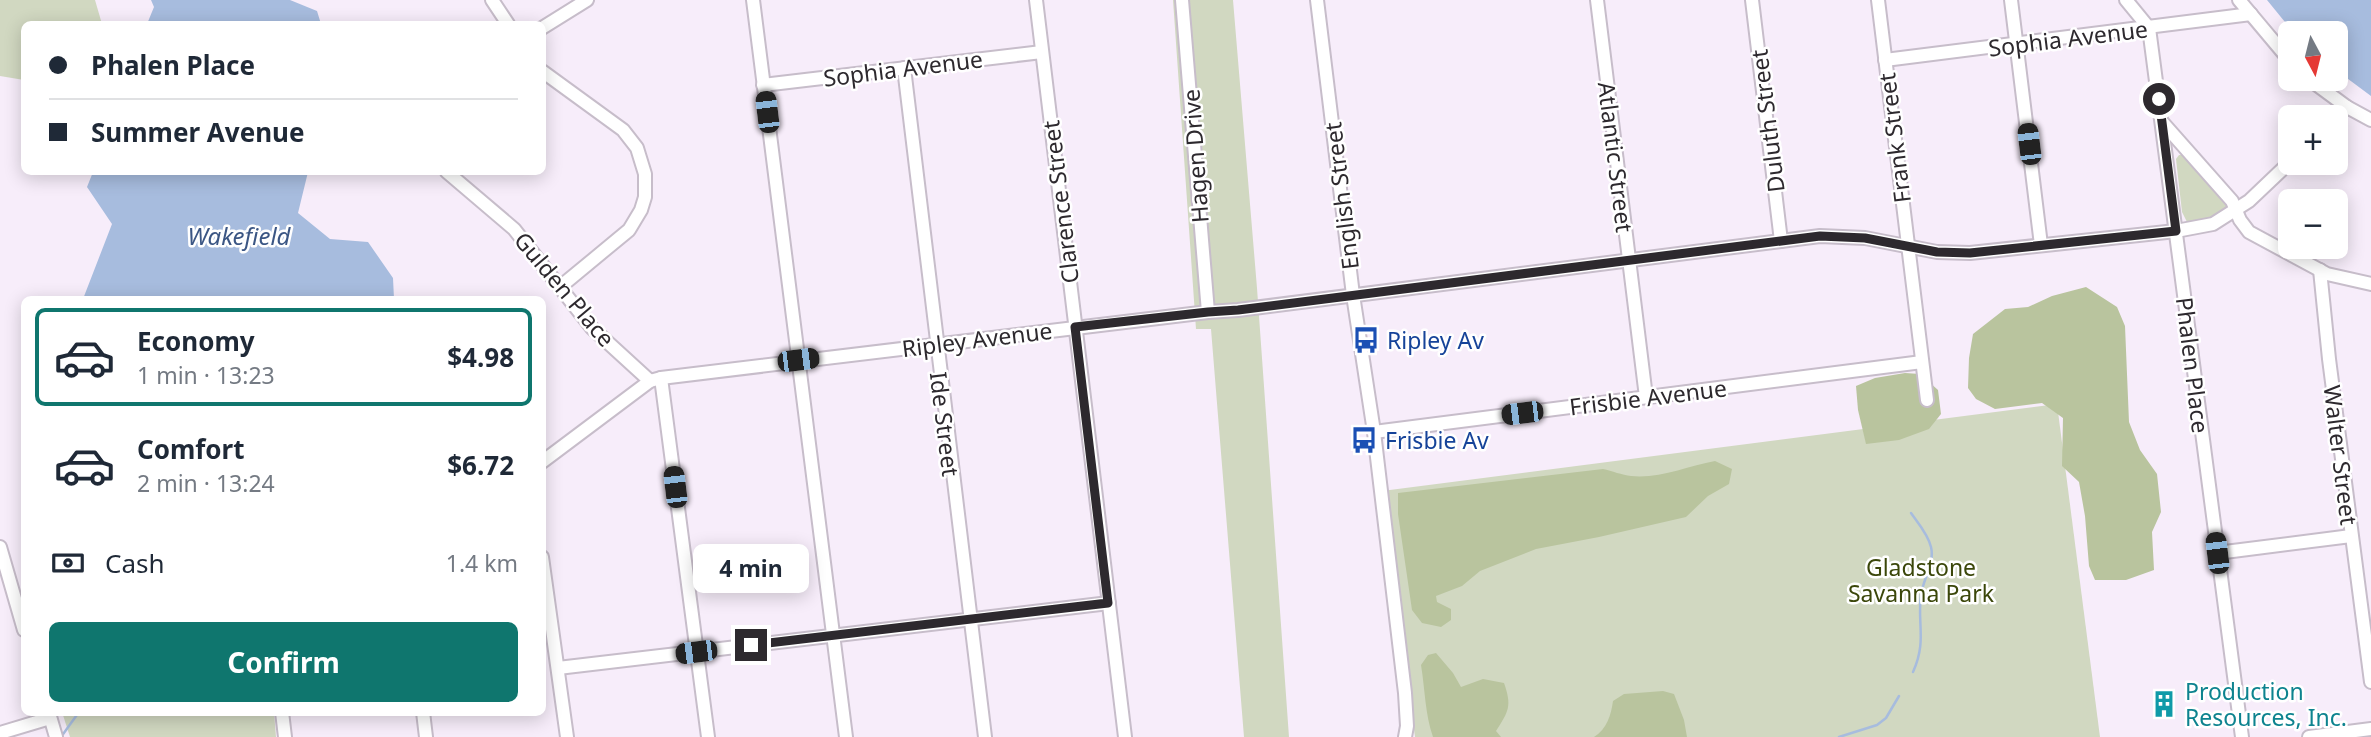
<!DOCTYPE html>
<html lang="en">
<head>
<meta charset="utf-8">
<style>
	body { margin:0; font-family:"Noto Sans",sans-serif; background:#f6f6f7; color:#1f2937; height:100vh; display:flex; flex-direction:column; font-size:26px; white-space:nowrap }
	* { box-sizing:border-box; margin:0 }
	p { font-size:23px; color:#747a83 }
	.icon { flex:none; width:38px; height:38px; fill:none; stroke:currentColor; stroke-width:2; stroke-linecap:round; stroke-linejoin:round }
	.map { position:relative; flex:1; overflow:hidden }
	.details { position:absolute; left:21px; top:296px; width:525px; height:420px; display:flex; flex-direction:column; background:#fff; border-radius:10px; box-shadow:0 4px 18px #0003 }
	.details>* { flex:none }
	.top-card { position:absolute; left:21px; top:21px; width:525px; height:154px; border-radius:10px; box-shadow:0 4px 18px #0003; display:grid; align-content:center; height:154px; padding:0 28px; background:#fff }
	.needle { width:46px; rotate:173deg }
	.buttons { position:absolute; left:2278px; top:21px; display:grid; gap:14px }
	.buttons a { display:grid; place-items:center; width:70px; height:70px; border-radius:10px; background:#fff; box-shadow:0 4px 18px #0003; font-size:35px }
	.end { position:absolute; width:32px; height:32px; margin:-16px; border:9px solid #2d292e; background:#fff; box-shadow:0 0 0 4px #fff }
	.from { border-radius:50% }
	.bubble { position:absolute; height:49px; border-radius:10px; background:#fff; box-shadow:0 4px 18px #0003; font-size:23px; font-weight:700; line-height:49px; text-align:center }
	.car { position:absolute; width:21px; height:42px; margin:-21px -10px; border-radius:9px; box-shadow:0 0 5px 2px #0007; background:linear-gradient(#222 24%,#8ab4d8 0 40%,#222 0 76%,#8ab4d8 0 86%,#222 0) }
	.top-card b { display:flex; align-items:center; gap:24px; height:66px; font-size:26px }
	.top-card b+b { border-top:2px solid #e0e1e3 }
	.top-card i { width:18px; height:18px; background:#1f2937 }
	ul { padding:12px 0 0; list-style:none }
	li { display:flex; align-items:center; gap:21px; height:98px; margin:0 14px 10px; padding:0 14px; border:4px solid transparent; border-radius:10px }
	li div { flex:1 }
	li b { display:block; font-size:26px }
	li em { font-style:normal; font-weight:700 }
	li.selected { border-color:#0f766e }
	li>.icon { width:63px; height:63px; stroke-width:1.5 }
	.pay { display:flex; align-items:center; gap:18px; height:77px; padding:0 28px; font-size:26px }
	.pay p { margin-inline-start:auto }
	.primary-button { display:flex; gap:14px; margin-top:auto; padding:14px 28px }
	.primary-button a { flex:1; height:80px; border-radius:10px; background:#0f766e; color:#fff; font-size:28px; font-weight:700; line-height:80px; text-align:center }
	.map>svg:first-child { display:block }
</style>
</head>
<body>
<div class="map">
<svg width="2371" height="737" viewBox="0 0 2371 737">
	<rect width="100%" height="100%" fill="#f7edfa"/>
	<g fill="#d1d8c1">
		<polygon points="0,0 95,0 102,24 24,24 24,80 0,76"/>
		<polygon points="1173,0 1233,0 1257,288 1289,737 1244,737 1211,329 1196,329"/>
		<path d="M2179,155H2184L2228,205V210C2215,217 2202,223 2187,222L2182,212L2176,159Z"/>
		<polygon points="2057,404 2100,737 1415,737 1382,491"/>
		<polygon points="62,712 274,712 276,737 70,737"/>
	</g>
	<g fill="#b9c49e">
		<polygon points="2086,287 2117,307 2125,326 2129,422 2140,450 2157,474 2161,512 2152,532 2154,570 2126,580 2095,580 2089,566 2085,516 2079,482 2062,466 2063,418 2042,403 1995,409 1976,399 1968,388 1969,358 1973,334 2005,309 2028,307 2052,296"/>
		<polygon points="1905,373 1920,374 1938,390 1941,414 1929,429 1899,440 1866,444 1858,410 1856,386 1875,378"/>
		<path d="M1715,461L1732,469L1729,484L1708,496L1686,517L1599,537L1536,549L1480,571L1462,586L1436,596L1437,602L1451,609V620L1441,627L1422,623L1412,610L1398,514V493L1603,469C1612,471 1622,475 1631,476C1659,479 1688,466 1715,461Z"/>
		<path d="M1436,653L1453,673L1461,687L1483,679L1504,683C1512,706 1509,711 1496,731L1501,737H1433C1425,714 1425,689 1421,665L1428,655Z"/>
		<path d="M1663,691L1674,694L1684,720L1687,737H1594C1607,729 1611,715 1613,701L1624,694Z"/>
	</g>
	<g fill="#a7bcde">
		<polygon points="151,0 290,0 317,11 321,24 147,24 154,7"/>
		<polygon points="2267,0 2371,0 2371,96 2336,70 2336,33 2294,33"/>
		<polygon points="93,172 308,172 298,213 330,239 368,242 393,278 394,299 83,299 112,224 87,187"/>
	</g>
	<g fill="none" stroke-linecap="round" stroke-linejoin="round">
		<g stroke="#a7bcde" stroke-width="2.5">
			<path d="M1911,513C1918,523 1928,534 1931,547C1935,563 1923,579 1921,595C1917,624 1927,641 1913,672"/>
			<polyline points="61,737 79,712"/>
			<polyline points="1839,737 1877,725 1886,718 1899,696"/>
		</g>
		<defs>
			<g id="minor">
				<polyline points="492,0 508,24"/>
				<polyline points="753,0 846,737"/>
				<polyline points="1036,0 1125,737"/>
				<polyline points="1182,0 1208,312"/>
				<polyline points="1317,0 1353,295 1374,432 1405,693 1407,726 1405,737"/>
				<polyline points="1597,0 1646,397"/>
				<polyline points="1752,0 1781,241"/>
				<polyline points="1878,0 1927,400"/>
				<polyline points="2011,0 2041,245"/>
				<polyline points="2126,0 2149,28 2242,737"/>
				<polyline points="2239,0 2291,62"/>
				<polyline points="542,28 587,0"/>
				<polyline points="1885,60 2251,14"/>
				<polyline points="904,68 985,737"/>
				<polyline points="542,71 623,130 637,148 645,174 645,197 641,210 629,230 560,287"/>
				<polyline points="2309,79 2347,107 2371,120"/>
				<polyline points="763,85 1042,52"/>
				<polyline points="2336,117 2347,107"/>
				<polyline points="2163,123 2232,201 2240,220 2249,232 2327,274 2371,284"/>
				<polyline points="447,172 514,229 592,328 650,381"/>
				<polyline points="2320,270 2329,359 2371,682"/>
				<polyline points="661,378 708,737"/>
				<polyline points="1374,432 1922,362"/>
				<polyline points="542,462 650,381 661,378 1208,312 1238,310 1820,236 1865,238 1937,252 1970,253 2176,231 2213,224 2249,201 2291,161"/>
				<polyline points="0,547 24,630"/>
				<polyline points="2217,553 2351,536"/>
				<polyline points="542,557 567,737"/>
				<polyline points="558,668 1109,603"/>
				<polyline points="282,712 285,737"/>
				<polyline points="423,712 426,737"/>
				<polyline points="49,713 56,737"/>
				<polyline points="0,733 50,718"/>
				<polyline points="2309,737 2371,729"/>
			</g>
		</defs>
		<use href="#minor" stroke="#c7bdca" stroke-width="16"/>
		<use href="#minor" stroke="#fff" stroke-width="12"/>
	</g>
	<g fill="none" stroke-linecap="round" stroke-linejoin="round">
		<polyline stroke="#2d292e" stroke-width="9" points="751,645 1108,603 1075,327 1208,312 1238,310 1820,236 1865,238 1937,252 1970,253 2176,231 2159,99"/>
	</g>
	<defs>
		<symbol id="bus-bare" viewBox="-9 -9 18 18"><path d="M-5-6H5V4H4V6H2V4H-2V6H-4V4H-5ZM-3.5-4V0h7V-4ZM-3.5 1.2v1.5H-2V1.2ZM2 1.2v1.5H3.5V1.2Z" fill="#1a4fb4" stroke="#fff" stroke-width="2.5" paint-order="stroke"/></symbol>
		<symbol id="building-bare" viewBox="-9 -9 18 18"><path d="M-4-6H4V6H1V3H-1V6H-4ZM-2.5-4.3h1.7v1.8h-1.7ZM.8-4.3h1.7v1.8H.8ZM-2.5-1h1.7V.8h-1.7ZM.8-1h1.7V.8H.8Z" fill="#0f9aa8" stroke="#fff" stroke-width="2.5" paint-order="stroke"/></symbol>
	</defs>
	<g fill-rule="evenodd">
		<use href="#bus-bare" x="1347" y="321" width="38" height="38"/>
		<use href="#bus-bare" x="1345" y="421" width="38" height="38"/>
		<use href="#building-bare" x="2145" y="685" width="38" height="38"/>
	</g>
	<g text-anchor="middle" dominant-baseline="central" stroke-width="5" stroke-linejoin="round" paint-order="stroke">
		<g font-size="23" fill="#2d292e" stroke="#fff">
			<text transform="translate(2068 38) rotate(-7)">Sophia Avenue</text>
			<text transform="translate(903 68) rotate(-7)">Sophia Avenue</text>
			<text transform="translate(1767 121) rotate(-97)">Duluth Street</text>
			<text transform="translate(1894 138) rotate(-97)">Frank Street</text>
			<text transform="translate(1195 156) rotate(-94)">Hagen Drive</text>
			<text transform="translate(1616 157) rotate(83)">Atlantic Street</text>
			<text transform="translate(1341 196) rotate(-97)">English Street</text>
			<text transform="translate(1060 202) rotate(-97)">Clarence Street</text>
			<text transform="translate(565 289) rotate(50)">Gulden Place</text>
			<text transform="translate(977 339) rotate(-7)">Ripley Avenue</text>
			<text transform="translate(2193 365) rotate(83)">Phalen Place</text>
			<text transform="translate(1648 397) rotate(-7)">Frisbie Avenue</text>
			<text transform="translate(945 424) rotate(83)">Ide Street</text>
			<text transform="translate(2341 455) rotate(83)">Walter Street</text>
		</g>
		<g font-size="23" fill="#164399" stroke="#fff" text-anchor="start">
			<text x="1387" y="340">Ripley Av</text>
			<text x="1385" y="440">Frisbie Av</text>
		</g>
		<g font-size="23" fill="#3b470a" stroke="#fff">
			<text x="1921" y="567">Gladstone<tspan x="1921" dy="26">Savanna Park</tspan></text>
		</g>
		<g font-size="23" fill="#0d838f" stroke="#fff" text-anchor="start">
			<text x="2185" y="691">Production<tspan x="2185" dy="26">Resources, Inc.</tspan></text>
		</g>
		<g font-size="24" font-style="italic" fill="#3b5684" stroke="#fff">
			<text x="239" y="235">Wakefield</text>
		</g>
	</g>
</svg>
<div class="buttons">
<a><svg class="needle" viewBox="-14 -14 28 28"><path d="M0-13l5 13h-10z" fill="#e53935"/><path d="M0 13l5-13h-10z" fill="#747a83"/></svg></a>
<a>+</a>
<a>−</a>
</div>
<i class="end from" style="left:2159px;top:99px"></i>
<i class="end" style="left:751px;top:645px"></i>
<div class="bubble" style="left:693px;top:544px;width:116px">4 min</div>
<i class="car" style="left:767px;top:112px;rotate:353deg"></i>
<i class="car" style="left:2029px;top:144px;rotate:353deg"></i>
<i class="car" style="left:798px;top:360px;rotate:83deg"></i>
<i class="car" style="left:1522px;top:413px;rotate:263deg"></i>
<i class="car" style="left:675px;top:487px;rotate:353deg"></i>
<i class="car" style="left:2217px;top:553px;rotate:353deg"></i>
<i class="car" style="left:696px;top:652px;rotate:263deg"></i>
<div class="top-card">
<b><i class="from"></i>Phalen Place</b>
<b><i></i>Summer Avenue</b>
</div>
<section class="details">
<ul>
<li class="selected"><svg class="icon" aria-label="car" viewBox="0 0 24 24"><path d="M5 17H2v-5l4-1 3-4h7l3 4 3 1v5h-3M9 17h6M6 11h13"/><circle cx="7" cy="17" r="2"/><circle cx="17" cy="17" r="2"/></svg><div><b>Economy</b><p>1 min · 13:23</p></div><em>$4.98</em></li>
<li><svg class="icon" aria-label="car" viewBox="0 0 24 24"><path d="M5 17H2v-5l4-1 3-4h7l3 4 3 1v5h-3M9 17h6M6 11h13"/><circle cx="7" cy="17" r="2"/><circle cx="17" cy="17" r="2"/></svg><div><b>Comfort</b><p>2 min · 13:24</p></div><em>$6.72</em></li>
</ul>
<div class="pay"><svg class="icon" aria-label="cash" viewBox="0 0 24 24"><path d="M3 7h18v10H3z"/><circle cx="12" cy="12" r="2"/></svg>Cash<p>1.4 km</p></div>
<div class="primary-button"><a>Confirm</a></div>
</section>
</div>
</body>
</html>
